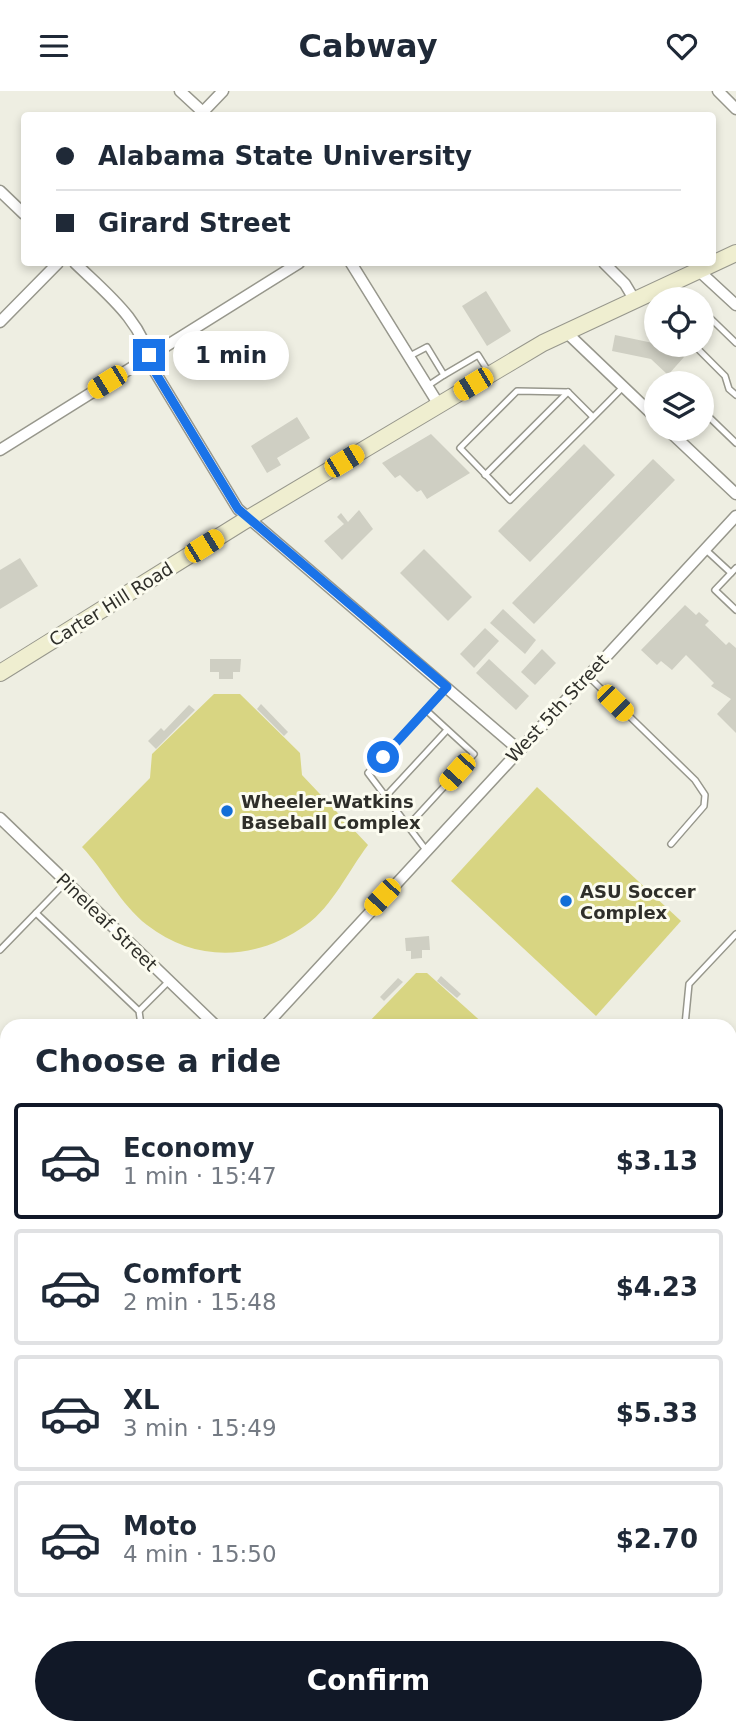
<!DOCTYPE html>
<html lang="en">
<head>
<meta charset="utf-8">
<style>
	body { margin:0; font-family:"DejaVu Sans",sans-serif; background:#f2f2f3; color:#1f2937; height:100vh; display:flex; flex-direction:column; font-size:26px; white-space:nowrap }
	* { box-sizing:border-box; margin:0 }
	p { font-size:23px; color:#747a83 }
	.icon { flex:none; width:38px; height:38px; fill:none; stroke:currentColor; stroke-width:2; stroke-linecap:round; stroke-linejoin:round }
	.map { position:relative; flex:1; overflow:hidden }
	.drawer { position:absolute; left:0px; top:928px; width:737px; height:716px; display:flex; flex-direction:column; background:#fff; border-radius:21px 21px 0 0; box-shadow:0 4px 10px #0003 }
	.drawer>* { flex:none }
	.guide { position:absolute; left:21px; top:21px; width:695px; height:154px; border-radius:7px; box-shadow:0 4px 10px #0003; display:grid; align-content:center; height:154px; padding:0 35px; background:#fff }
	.tools { position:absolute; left:644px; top:196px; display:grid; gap:14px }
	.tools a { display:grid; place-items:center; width:70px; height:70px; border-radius:50%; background:#fff; box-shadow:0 4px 10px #0003; font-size:35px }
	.end { position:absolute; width:32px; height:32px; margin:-16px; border:9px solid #1a73e8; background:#fff; box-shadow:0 0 0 4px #fff }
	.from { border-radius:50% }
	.bubble { position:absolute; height:49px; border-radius:24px; background:#fff; box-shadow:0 4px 10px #0003; font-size:23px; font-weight:700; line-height:49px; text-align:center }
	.car { position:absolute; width:21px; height:42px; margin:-21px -10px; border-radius:9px; box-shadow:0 0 5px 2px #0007; background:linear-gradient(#f5c518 24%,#345 0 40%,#f5c518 0 76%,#345 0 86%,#f5c518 0) }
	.guide b { display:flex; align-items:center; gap:24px; height:66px; font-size:26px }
	.guide b+b { border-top:2px solid #e0e1e3 }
	.guide i { width:18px; height:18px; background:#1f2937 }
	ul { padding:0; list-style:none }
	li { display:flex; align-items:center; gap:21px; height:116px; margin:0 14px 10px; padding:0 21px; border:4px solid #e0e1e3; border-radius:7px }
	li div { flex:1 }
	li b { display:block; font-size:26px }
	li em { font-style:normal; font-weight:700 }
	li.current { border-color:#111827 }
	li>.icon { width:63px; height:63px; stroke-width:1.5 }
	h2 { padding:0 35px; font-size:32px; line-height:84px }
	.primary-button { display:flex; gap:14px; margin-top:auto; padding:14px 35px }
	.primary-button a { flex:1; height:80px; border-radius:42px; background:#111827; color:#fff; font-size:28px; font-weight:700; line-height:80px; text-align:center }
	header { display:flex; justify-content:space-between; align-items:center; height:91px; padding:0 35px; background:#fff; font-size:32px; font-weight:700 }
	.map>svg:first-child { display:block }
</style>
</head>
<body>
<header><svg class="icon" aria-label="menu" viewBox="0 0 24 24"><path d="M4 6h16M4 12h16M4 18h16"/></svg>Cabway<svg class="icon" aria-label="heart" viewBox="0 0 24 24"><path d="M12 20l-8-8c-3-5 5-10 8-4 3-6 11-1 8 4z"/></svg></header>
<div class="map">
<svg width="736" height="1642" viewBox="0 0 736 1642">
	<rect width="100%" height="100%" fill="#eeeee2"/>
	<g fill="#d8d582">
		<path d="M214,603H240L300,662L302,684L368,754C349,779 332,816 306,834C256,870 196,872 147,834C120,813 105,780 82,756L150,687L152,663Z"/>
		<polygon points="537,696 681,830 596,925 451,790"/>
		<polygon points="416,882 427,882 485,934 366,934"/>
	</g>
	<g fill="#cfcfc3">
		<polygon points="486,200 511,240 487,255 462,215"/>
		<polygon points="615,244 653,252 656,249 656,254 671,254 684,266 668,284 651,268 612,260"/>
		<polygon points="297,326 310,347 277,367 281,374 267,382 251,355"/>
		<polygon points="431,343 470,382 427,408 421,399 417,401 400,384 395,387 382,372"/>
		<polygon points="584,353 615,384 530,471 498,440"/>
		<polygon points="653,368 675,389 534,533 512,512"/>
		<polygon points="359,419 373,438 342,469 324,450 344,433 337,426 341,422 348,431"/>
		<polygon points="424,458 472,506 448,530 400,482"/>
		<polygon points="20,467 38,495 0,518 0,479"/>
		<polygon points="685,514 696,524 699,521 709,530 705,534 726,554 729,551 736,557 736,642 717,623 731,608 711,595 714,592 686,564 672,579 661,570 657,574 641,559"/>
		<polygon points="503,518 536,549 525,563 490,532"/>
		<polygon points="485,537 499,550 474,577 460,563"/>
		<polygon points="542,558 556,572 535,594 521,581"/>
		<polygon points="210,568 241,568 240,581 233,581 233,588 219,588 219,581 210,581"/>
		<polygon points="489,568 529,605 516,619 476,582"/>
		<polygon points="261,613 288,641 284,645 257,618"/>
		<polygon points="189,614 195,619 156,658 148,650 161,637 164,640"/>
		<polygon points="429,845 430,859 422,859 422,867 411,868 411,860 406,860 405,847"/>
		<polygon points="441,885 461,903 457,907 437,890"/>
		<polygon points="398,887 403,891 384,910 380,906"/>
		<polygon points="734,947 736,947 735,1034 730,989"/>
	</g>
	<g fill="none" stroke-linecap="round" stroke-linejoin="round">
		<defs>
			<g id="lane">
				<polyline points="702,219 736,252"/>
				<polyline points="694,254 725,285 729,298 736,304"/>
				<polyline points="408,266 427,256 444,284 478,264 488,280"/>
				<polyline points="426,296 444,284"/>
				<path d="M593,326L568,301L517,300L460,357L510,409C548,371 586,334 623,296"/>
				<polyline points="702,329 707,324 736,352"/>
				<polyline points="681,350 693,338"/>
				<polyline points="485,384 568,301"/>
				<polyline points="705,458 731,482"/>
				<polyline points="736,477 715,499 736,519"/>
				<polyline points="588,585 695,689 705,704 704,715 671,753"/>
				<polyline points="386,705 447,639"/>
				<polyline points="408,735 474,663 426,619"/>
				<polyline points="426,759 368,682 447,596"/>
				<polyline points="36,822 139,920 141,934"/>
				<polyline points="0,859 66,791"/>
				<polyline points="139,920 169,890"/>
				<polyline points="685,934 689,893 736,843"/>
				<polyline points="730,1106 736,1128"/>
				<polyline points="0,1117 7,1110"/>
			</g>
			<g id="street">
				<polyline points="180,0 206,24"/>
				<polyline points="718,0 736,18"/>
				<polyline points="200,24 223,0"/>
				<polyline points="0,100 24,123"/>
				<path d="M75,172C107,203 143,230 152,276L238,418L519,659"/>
				<polyline points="351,172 439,314"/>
				<polyline points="604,172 625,193 634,208"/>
				<polyline points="698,179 736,214"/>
				<polyline points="0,231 58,172"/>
				<polyline points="565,240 656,327"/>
				<polyline points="667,338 736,403"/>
				<polyline points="0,359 299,172"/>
				<polyline points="0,727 215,934"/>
				<polyline points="266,934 736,425"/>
				<polyline points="0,1169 7,1162"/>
				<polyline points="730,1235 736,1233"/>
				<polyline points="0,1303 7,1310"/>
				<polyline points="0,1459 7,1452"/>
				<polyline points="350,1636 356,1642"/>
				<polyline points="104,1642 109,1636"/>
			</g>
			<g id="secondary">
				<polyline points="0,582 249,427 543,252 736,162"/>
				<polyline points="730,1600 736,1606"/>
				<polyline points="384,1642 390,1636"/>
			</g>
			<g id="highway">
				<polyline points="730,1331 736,1328"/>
				<polyline points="730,1521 736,1514"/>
				<polyline points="615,1642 621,1636"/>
				<polyline points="662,1642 668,1636"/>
			</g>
		</defs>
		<use href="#lane" stroke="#97978c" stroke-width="8"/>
		<use href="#street" stroke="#97978c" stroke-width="13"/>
		<use href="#secondary" stroke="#97978c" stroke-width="18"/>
		<use href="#highway" stroke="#949150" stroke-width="22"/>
		<use href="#lane" stroke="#fff" stroke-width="5"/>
		<use href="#street" stroke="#fff" stroke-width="10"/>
		<use href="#secondary" stroke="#efeed0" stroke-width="16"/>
		<use href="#highway" stroke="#cbc664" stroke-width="19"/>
		<defs>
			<polyline id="secondary-bridge" points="730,1570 736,1576"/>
		</defs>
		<use href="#secondary-bridge" stroke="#97978c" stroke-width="18" stroke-linecap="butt"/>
		<use href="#secondary-bridge" stroke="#efeed0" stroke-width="16"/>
	</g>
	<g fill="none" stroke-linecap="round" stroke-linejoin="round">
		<polyline stroke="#1a73e8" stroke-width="9" points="149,264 152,276 238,418 447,596 383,666"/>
	</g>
	<g fill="#126ed7" stroke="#fcfcf0" stroke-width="2.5">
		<circle cx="227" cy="720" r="7"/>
		<circle cx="566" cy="810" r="7"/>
	</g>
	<g text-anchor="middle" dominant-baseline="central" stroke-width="6" stroke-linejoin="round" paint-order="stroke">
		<g font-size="18" fill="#2f2f2a" stroke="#fcfcf0">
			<text transform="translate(111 513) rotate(-32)">Carter Hill Road</text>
			<text transform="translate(557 617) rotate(-47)">West 5th Street</text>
			<text transform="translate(107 831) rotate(44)">Pineleaf Street</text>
		</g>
		<g font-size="18" font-weight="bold" fill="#2f2f2a" stroke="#fcfcf0" text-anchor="start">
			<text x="241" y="710">Wheeler-Watkins<tspan x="241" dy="21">Baseball Complex</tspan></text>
			<text x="580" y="800">ASU Soccer<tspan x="580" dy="21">Complex</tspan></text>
		</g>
	</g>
</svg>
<div class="tools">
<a><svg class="icon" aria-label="locate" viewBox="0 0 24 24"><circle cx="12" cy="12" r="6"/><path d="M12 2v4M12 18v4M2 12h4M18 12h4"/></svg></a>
<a><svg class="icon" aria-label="layers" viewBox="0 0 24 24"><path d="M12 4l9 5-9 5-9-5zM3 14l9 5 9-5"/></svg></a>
</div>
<i class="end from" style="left:383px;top:666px"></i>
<i class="end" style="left:149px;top:264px"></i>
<div class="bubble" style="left:173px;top:240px;width:116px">1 min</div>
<i class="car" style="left:107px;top:291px;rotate:238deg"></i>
<i class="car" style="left:473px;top:293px;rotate:239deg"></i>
<i class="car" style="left:344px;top:370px;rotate:59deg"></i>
<i class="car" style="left:204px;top:455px;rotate:58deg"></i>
<i class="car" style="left:615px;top:612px;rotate:135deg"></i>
<i class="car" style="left:457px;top:681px;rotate:222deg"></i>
<i class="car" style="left:382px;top:806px;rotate:223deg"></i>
<div class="guide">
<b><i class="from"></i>Alabama State University</b>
<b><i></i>Girard Street</b>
</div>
<section class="drawer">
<h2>Choose a ride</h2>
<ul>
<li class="current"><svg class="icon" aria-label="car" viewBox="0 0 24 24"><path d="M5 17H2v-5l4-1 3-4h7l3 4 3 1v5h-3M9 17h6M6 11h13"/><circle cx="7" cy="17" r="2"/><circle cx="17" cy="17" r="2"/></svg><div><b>Economy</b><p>1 min · 15:47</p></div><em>$3.13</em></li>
<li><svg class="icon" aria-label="car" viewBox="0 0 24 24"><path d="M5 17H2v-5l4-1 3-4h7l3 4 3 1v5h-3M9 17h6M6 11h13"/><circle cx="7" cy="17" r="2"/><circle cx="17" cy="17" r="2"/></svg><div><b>Comfort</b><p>2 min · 15:48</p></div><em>$4.23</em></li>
<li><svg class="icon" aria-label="car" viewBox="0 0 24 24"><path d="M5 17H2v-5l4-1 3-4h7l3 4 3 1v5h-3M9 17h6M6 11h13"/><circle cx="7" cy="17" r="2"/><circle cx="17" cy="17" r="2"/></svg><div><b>XL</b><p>3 min · 15:49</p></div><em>$5.33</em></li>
<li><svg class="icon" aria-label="car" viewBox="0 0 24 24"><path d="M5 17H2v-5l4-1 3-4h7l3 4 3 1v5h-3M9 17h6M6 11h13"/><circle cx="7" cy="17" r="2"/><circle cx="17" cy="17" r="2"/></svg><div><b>Moto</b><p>4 min · 15:50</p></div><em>$2.70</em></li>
</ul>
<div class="primary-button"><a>Confirm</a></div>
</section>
</div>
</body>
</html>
